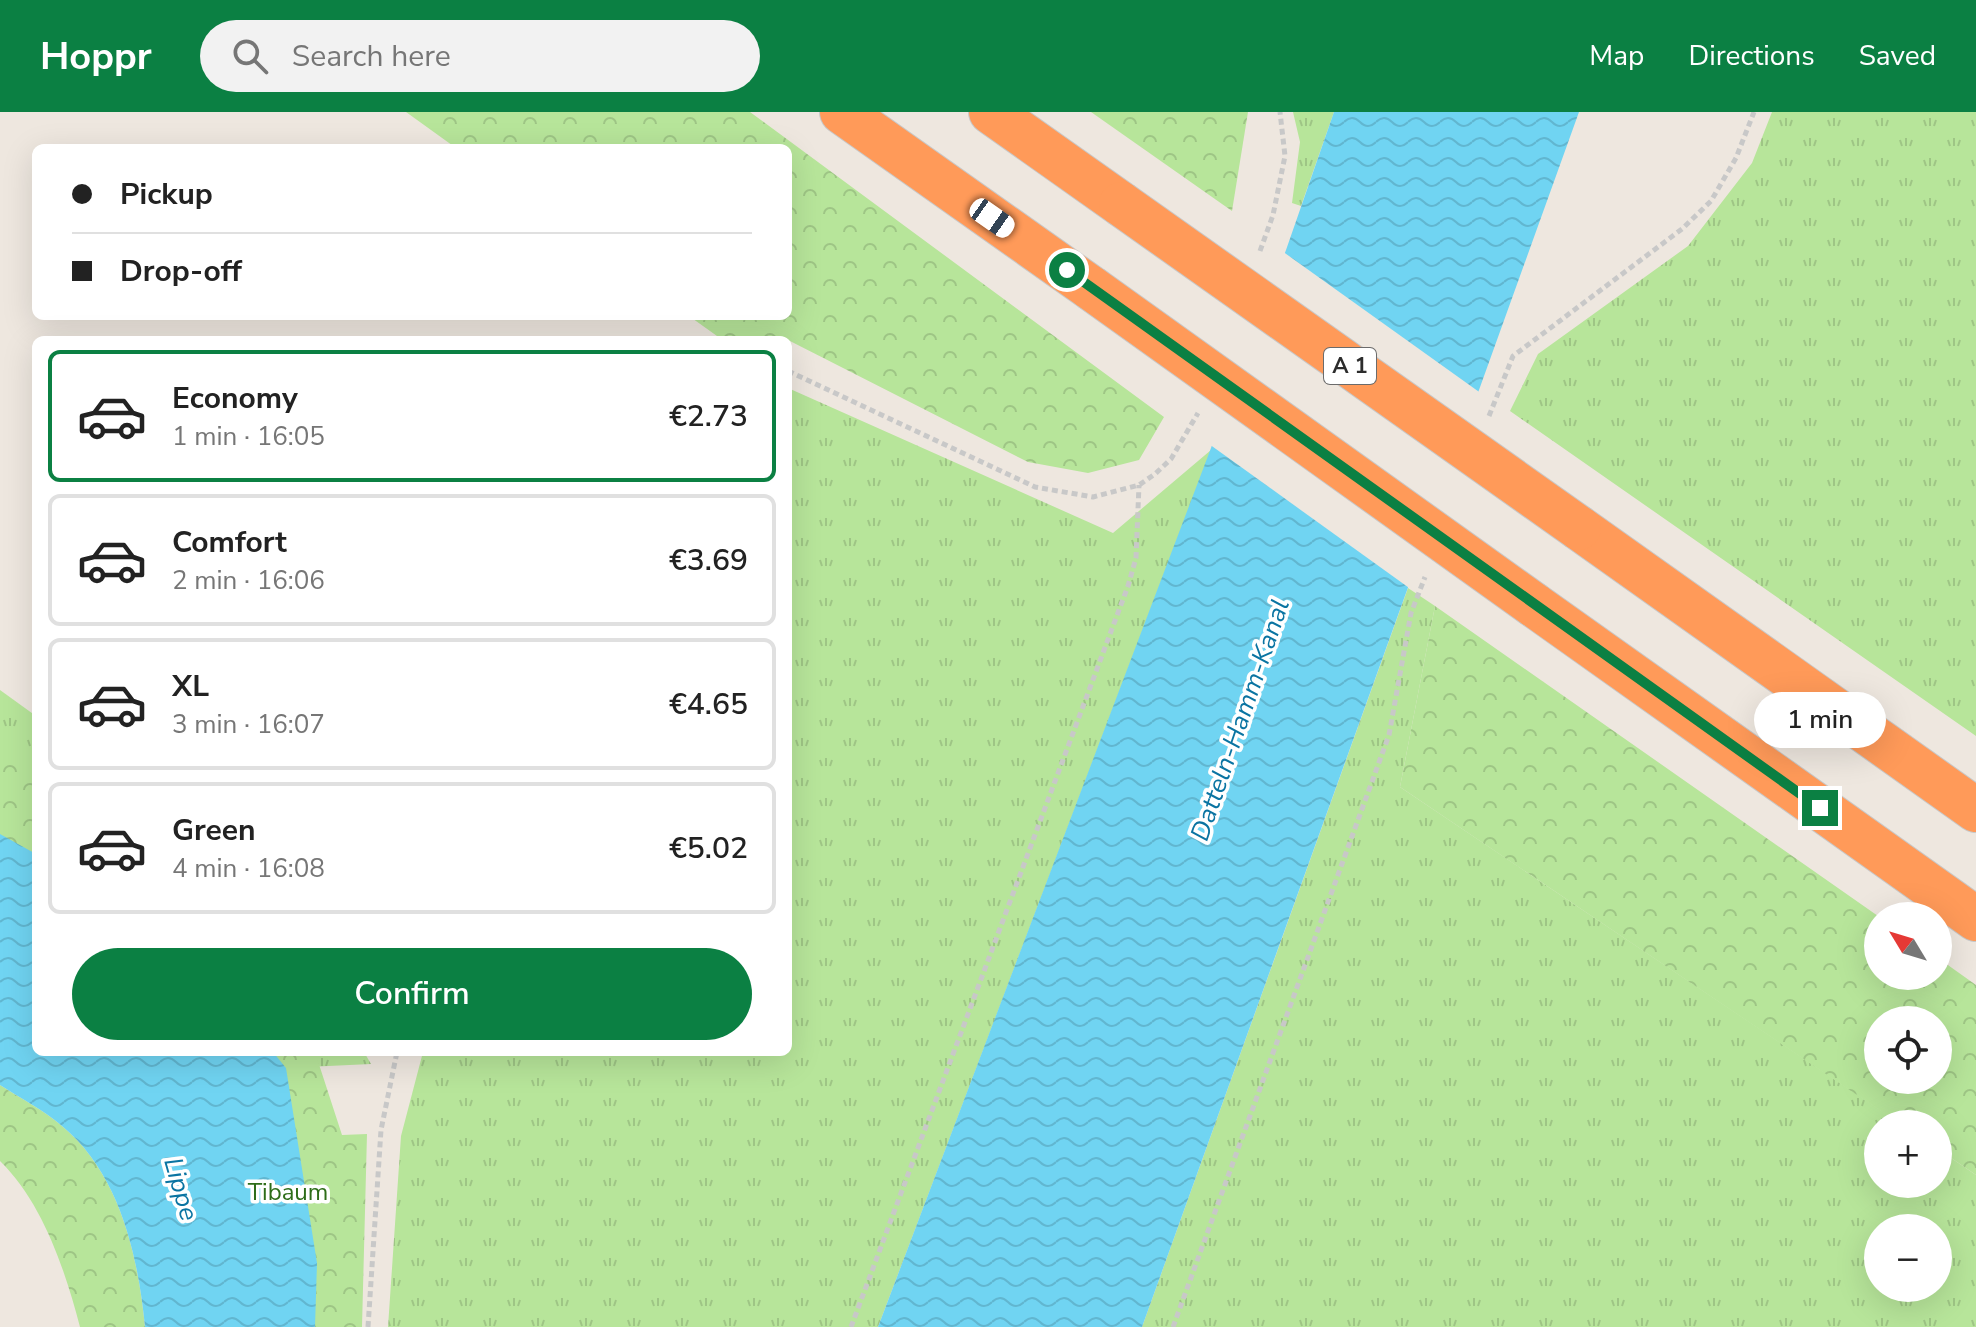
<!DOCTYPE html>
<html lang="en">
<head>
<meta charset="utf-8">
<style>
	body { margin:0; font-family:"Nunito Sans",sans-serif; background:#f2f2f2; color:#222; height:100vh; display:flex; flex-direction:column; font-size:30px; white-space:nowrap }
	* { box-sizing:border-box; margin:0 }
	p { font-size:26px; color:#767676 }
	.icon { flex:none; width:44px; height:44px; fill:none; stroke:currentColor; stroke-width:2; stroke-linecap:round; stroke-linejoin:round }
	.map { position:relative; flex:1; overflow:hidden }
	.side { position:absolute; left:32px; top:224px; width:760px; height:720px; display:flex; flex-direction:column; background:#fff; border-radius:12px; box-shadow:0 8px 32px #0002 }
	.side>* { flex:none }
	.top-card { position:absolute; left:32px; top:32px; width:760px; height:176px; border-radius:12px; box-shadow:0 8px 32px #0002; display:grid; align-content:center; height:176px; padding:0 40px; background:#fff }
	.needle { width:52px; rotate:308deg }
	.tools { position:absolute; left:1864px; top:790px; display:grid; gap:16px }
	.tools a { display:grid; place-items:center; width:88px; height:88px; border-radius:50%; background:#fff; box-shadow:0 8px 32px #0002; font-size:40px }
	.end { position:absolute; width:36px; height:36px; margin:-18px; border:10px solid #0b8043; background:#fff; box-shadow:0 0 0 4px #fff }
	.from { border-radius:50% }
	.bubble { position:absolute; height:56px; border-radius:28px; background:#fff; box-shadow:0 8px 32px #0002; font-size:26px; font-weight:600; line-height:56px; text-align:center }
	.car { position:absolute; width:24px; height:48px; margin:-24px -12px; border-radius:10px; box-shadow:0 0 6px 2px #0007; background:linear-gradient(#fff 24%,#345 0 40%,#fff 0 76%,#345 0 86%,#fff 0) }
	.top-card b { display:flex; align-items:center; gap:28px; height:76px; font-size:30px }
	.top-card b+b { border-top:2px solid #e0e0e0 }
	.top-card i { width:20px; height:20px; background:#222 }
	ul { padding:14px 0 0; list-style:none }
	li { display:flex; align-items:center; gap:24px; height:132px; margin:0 16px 12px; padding:0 24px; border:4px solid #e0e0e0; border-radius:12px }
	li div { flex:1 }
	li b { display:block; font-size:30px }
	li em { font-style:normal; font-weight:600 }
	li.current { border-color:#0b8043 }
	li>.icon { width:72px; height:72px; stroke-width:1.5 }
	.cta { display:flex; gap:16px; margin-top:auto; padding:16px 40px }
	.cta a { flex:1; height:92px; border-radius:48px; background:#0b8043; color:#fff; font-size:32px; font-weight:600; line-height:92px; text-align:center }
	header { display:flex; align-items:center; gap:48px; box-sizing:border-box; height:112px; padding:0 40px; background:#0b8043; color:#fff }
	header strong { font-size:38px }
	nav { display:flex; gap:44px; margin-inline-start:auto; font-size:28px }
	.search { width:560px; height:72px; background:#f2f2f2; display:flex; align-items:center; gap:20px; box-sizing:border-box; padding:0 28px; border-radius:44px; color:#767676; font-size:30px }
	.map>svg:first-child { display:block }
</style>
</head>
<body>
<header>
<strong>Hoppr</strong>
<div class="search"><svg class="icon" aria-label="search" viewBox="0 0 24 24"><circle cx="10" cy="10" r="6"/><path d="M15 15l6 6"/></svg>Search here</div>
<nav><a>Map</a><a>Directions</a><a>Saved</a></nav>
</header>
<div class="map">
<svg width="1976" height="1215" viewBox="0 0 1976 1215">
	<defs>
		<pattern id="grass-tufts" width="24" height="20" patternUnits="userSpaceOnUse" patternTransform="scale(2)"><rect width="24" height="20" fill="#b7e59a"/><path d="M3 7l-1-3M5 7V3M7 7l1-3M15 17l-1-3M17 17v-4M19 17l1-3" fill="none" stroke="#9ec585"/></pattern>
		<pattern id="forest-crowns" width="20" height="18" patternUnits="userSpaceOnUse" patternTransform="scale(2)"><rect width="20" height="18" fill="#b7e59a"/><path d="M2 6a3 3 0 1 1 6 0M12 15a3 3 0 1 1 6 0" fill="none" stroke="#9ec585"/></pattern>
		<pattern id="water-waves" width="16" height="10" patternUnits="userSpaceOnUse" patternTransform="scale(2)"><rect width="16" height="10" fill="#70d4f2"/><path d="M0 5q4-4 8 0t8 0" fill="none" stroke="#61b6d0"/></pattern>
	</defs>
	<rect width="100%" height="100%" fill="#eee7df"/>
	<g fill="url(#grass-tufts)" fill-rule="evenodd">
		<polygon points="1293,0 1334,0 1301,94 1292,91 1300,30"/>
		<polygon points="1772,0 1976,0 1976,624 1510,299 1538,242 1688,134 1752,51"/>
		<polygon points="788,276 1113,421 1211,338 878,1215 388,1215 401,1024 423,940 788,940"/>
		<path d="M1408,476L1435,494L1400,675L1901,1012H1878V1072H1938V1037L1976,1063V1215H1142ZM1878,1116H1938V1176H1878Z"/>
		<polygon points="0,578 36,604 36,742 0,722"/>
		<polygon points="273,940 364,940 371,952 286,956"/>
	</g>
	<g fill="url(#forest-crowns)" fill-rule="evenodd">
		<polygon points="406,0 750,0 1164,305 1139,348 1088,361 1028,350 788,228 717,224 689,204 788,204 788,36 456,36"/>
		<polygon points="1091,0 1248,0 1232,99"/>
		<path d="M1435,494L1878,804V864H1938V846L1976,873V1063L1938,1037V1012H1900L1400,675ZM1878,908H1938V968H1878Z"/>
		<polygon points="0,632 7,639 36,650 36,847 0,827"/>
		<polygon points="145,940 315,940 342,1023 367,1022 362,1215 234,1215"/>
		<path d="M0,973C20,986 44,998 62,1014C120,1062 138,1144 145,1215H80C65,1158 43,1091 0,1049Z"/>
	</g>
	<g fill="url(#water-waves)">
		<polygon points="1334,0 1579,0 1142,1215 878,1215 1286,138"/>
		<path d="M0,722L36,742V940H273L286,956L317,1151L315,1215H145C138,1144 120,1062 62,1014C44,998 20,986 0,973Z"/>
	</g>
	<polygon fill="#eee7df" points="1282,139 1482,282 1412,478 1209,332"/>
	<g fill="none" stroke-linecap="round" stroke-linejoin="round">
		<defs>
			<g id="highway">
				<polyline points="842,0 1091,176"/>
				<polyline points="991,0 1121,92"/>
				<polyline points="1579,416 1976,698"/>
				<polyline points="1534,493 1976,807"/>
			</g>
		</defs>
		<use href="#highway" stroke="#c8c8c8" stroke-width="46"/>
		<g stroke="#c8c8c8" stroke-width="5" stroke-dasharray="6 4" stroke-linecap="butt">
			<polyline points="1260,139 1273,103 1285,44 1280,0"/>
			<polyline points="788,259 1035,375 1093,385 1139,373 1155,362 1171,347 1198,301"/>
			<polyline points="1489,304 1513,244 1682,117 1711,89 1736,46 1754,0"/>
			<polyline points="368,1215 381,1018 397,940"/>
			<polyline points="851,1215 1128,474 1136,446 1139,373"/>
			<polyline points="1173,1215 1389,623 1411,501 1425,465"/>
		</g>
		<use href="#highway" stroke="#ff9a59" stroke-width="44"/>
		<defs>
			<g id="highway-bridge">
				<polyline points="1121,92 1579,416"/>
				<polyline points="1091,176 1534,493"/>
			</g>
		</defs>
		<use href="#highway-bridge" stroke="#c8c8c8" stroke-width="46" stroke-linecap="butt"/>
		<use href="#highway-bridge" stroke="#ff9a59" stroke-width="44"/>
	</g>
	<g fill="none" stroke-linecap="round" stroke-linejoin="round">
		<polyline stroke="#0b8043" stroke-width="10" points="1067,158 1820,696"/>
	</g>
	<g text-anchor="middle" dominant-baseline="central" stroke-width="7" stroke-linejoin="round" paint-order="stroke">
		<rect fill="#fff" stroke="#6b6b6b" stroke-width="2" x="1324" y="236" width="52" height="36" rx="6"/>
		<g font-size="22" font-weight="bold" fill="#2c2c2c">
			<text x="1350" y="254">A 1</text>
		</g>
		<g font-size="24" fill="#2e6d19" stroke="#fff">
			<text x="288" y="1080">Tibaum</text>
		</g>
		<g font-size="26" font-style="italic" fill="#0a74a2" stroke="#fff">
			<text transform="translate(1240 608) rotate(-71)">Datteln-Hamm-Kanal</text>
			<text transform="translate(181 1077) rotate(74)">Lippe</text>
		</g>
	</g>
</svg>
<div class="tools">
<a><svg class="needle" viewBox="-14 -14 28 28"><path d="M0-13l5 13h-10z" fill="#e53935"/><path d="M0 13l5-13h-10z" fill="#767676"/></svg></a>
<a><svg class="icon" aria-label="locate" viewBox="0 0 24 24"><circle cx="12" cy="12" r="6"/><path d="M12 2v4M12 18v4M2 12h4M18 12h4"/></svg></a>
<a>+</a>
<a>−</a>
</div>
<i class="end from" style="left:1067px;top:158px"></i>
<i class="end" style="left:1820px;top:696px"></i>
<div class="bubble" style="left:1754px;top:580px;width:132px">1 min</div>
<i class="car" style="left:992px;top:106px;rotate:125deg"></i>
<div class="top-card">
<b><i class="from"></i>Pickup</b>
<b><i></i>Drop-off</b>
</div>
<section class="side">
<ul>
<li class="current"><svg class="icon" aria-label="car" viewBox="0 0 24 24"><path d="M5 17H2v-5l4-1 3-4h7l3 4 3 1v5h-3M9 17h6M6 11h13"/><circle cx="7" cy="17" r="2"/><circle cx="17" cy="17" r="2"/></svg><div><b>Economy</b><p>1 min · 16:05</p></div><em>€2.73</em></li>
<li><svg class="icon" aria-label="car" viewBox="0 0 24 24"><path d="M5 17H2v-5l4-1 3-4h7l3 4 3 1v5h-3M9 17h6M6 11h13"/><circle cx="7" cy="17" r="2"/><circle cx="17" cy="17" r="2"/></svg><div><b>Comfort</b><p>2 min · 16:06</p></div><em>€3.69</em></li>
<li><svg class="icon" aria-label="car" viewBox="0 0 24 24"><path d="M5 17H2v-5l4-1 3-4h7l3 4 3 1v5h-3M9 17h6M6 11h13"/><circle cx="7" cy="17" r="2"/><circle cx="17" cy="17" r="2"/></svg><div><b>XL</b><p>3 min · 16:07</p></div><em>€4.65</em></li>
<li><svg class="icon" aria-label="car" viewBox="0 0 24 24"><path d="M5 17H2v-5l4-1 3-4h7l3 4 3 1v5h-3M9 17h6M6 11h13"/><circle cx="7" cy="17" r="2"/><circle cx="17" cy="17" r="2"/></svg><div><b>Green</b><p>4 min · 16:08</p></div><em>€5.02</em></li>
</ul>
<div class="cta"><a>Confirm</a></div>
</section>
</div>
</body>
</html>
